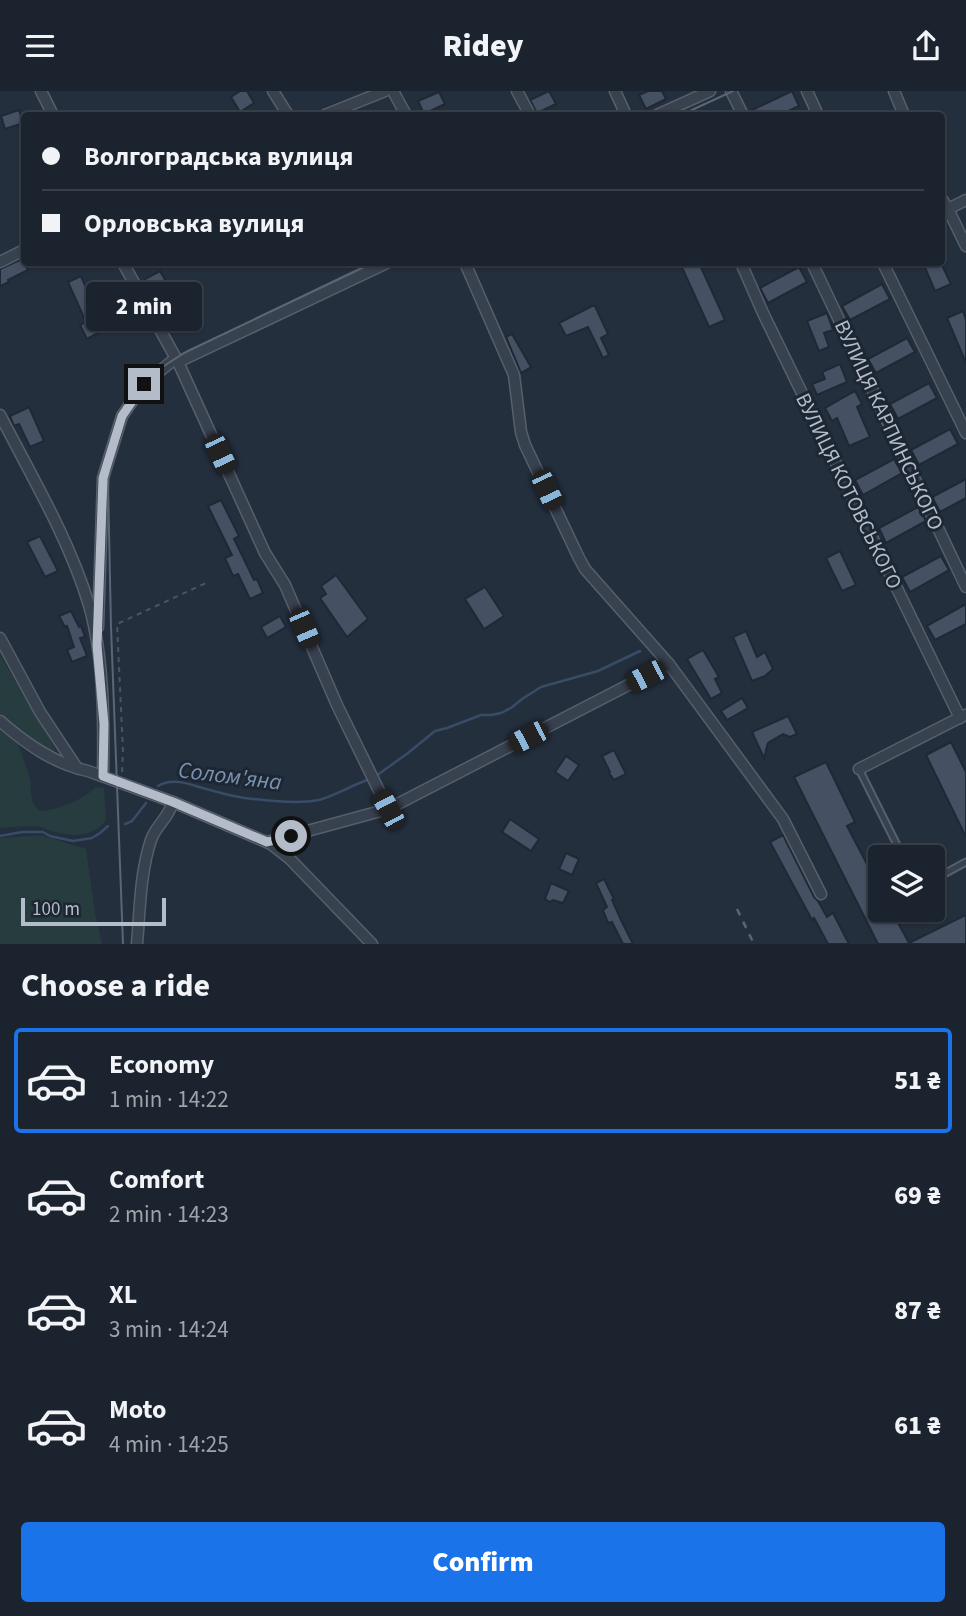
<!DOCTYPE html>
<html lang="en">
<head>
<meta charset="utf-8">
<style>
	body { margin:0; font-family:"Source Sans 3",sans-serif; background:#282f3a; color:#f1f3f6; height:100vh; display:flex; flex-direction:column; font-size:26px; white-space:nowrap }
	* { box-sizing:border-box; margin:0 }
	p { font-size:23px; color:#a0a4aa }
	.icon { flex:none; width:38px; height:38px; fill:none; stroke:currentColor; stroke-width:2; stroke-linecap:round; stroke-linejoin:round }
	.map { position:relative; height:853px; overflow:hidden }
	.side { display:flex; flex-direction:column; background:#1b232e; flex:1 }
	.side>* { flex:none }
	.banner { position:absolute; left:21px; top:21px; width:924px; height:154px; border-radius:7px; box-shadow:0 2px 5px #0004,0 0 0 2px #39404a; display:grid; align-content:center; height:154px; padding:0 21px; background:#1b232e }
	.fabs { position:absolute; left:868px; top:754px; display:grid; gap:14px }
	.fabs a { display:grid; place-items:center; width:77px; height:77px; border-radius:7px; background:#1b232e; box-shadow:0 2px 5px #0004,0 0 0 2px #39404a; font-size:35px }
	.scale { position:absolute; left:21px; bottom:18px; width:145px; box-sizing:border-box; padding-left:7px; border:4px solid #b4bcc9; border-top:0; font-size:19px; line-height:24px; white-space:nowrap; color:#b4bcc9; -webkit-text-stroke:5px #1d2633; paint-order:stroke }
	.end { position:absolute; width:32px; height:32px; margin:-16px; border:9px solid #b4bcc9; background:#111; box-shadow:0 0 0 4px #111 }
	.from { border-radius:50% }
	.bubble { position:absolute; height:49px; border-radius:7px; background:#1b232e; box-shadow:0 2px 5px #0004,0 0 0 2px #39404a; font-size:23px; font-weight:800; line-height:49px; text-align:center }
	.car { position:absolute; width:21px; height:42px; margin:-21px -10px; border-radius:9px; box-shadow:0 0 5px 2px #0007; background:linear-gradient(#222 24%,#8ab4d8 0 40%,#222 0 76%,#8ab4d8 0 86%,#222 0) }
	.banner b { display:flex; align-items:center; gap:24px; height:66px; font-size:26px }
	.banner b+b { border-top:2px solid #39404a }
	.banner i { width:18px; height:18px; background:#f1f3f6 }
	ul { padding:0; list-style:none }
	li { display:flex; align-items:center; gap:21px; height:105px; margin:0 14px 10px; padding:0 7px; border:4px solid transparent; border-radius:7px }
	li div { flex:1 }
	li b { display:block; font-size:26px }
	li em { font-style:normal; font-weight:800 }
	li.active { border-color:#1a73e8 }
	li>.icon { width:63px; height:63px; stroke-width:1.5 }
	h2 { padding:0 21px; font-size:32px; line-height:84px }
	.action { display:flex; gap:14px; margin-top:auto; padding:14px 21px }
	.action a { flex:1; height:80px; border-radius:7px; background:#1a73e8; color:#fff; font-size:28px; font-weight:800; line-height:80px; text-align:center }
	header { display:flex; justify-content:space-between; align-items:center; height:91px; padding:0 21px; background:#1b232e; font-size:32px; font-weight:800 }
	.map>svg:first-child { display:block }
</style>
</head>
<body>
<header><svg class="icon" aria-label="menu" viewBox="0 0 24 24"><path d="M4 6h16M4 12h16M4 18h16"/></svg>Ridey<svg class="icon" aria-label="share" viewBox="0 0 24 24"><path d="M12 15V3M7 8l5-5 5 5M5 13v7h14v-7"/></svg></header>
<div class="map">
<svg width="966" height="853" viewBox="0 0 966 853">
	<rect width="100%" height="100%" fill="#242f3e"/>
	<g fill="#263c3f">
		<path d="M0,564L51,650L56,660C33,654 18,640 0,624Z"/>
		<path d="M0,636C5,641 12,646 17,652C20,656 29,683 30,689C32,701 29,712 40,720C58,719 83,709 96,696L104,697L106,729C94,746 74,746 55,741C48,739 41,735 34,735C23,735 11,736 0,737Z"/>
		<polygon points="41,744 86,758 95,822 102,853 0,853 0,747"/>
	</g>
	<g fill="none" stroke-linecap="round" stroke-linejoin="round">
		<g stroke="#394c67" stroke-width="2.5">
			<polyline points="376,685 408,662 435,640 447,637 481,624 491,624 501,622 511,617 522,608 541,596 598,580 640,560"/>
			<path d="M158,695C175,685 193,695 210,699C224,703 239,707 253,708C273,710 299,713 319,709C336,704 352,694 370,688"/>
			<polyline points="125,733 132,730 146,712"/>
			<polyline points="0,745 22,741 43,741 50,745 73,750 92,747 100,742 108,735"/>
		</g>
	</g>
	<g fill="#455162" stroke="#1f2835" stroke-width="2">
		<polygon points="240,0 247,0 254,12 240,21 231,6"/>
		<polygon points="549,0 556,13 537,22 530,9"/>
		<polygon points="648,0 662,0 666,8 646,18 639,4"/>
		<polygon points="792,0 799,15 780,24 750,24 750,20"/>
		<polygon points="439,1 445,13 424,23 418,10"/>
		<polygon points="19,19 23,32 5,38 1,25"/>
		<polygon points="22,168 28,179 8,189 9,191 0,195 0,178"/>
		<polygon points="680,172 699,172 725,229 709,236"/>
		<polygon points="923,172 941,172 951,193 935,200"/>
		<polygon points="799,176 807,191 768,212 760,197"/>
		<polygon points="160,180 168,194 152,202 145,188"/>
		<polygon points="81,185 95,218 89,220 100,241 87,248 80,234 86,231 68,191"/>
		<polygon points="882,193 890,208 850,229 842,215"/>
		<polygon points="592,215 595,215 608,243 601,247 609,264 603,267 588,236 566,245 559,232"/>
		<polygon points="963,220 966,229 966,272 947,227"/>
		<polygon points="827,222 833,239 824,242 829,256 819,260 807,230"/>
		<polygon points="512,243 531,276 521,282 506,246"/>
		<polygon points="907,247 915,261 876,282 868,268"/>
		<polygon points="840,273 847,291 817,304 812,293 825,288 822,281"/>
		<polygon points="929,292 937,307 898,328 890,313"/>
		<polygon points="855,300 862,313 857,316 870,346 849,355 837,327 832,330 825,317"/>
		<polygon points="29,316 44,350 30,356 19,333 14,335 10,325"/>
		<polygon points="950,338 958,353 919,374 911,359"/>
		<polygon points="894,368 902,382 863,404 855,389"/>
		<polygon points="966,388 966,407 940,421 932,406"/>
		<polygon points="221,409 239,445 234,448 254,489 257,488 263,502 250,508 238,483 233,485 225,467 232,464 208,415"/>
		<polygon points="918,416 926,430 886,452 879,437"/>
		<polygon points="40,445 58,480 45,486 27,451"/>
		<polygon points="840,460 856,494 842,500 826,467"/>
		<polygon points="941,465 949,479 910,501 902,486"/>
		<polygon points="336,484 368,528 347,546 320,507 326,503 321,495"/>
		<polygon points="485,496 504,525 484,538 465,508"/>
		<polygon points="966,513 966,533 935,549 927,535"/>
		<polygon points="71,520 79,536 81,535 85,546 80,547 87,565 72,571 67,559 74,556 67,535 65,536 59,525"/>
		<polygon points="280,525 286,536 267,547 261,536"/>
		<polygon points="746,540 757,566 765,561 773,578 765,585 752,590 733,546"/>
		<polygon points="703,559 719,586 715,588 722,602 711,608 687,568"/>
		<polygon points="742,607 748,617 727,629 721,620"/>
		<polygon points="788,625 797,643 790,646 783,643 768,652 764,667 752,641"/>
		<polygon points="951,651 966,681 966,746 926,664"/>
		<polygon points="614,659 626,683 614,689 609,682 610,681 602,665"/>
		<polygon points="566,665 579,674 568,690 555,681"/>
		<polygon points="826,671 855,731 847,735 880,798 880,819 891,819 909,852 966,824 966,853 878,853 794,686"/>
		<polygon points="510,728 539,748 531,760 502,741"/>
		<polygon points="783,744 814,806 818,810 827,826 833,822 849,853 828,853 814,827 812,829 770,751"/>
		<polygon points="566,762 579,768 572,784 559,778"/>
		<polygon points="604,788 614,808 612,809 621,829 633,853 623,853 612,831 608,832 603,819 607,816 596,792"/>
		<polygon points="551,792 569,800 563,812 553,809 550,811 545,808"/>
	</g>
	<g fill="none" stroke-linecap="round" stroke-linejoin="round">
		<defs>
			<g id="service">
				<polyline points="859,678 903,766"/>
				<polyline points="933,789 966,771"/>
			</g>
			<g id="minor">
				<polyline points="41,0 53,24"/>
				<polyline points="273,0 288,24"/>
				<polyline points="393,0 406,24"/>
				<polyline points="517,0 530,24"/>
				<polyline points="615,0 626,24"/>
				<polyline points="731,0 743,24"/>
				<polyline points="807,0 818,24"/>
				<polyline points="894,0 904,24"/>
				<polyline points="325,24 385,0"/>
				<polyline points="657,24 710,0"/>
				<polyline points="942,108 948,118 966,155"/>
				<polyline points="948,118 966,109"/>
				<polyline points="0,171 24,159"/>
				<polyline points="123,172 178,271 265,462 285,494 337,614 388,718 267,751"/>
				<polyline points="465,172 514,284 521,341 525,354 579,467 585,478 669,573 783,728 821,803"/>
				<polyline points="741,172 763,222 960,627"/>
				<polyline points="812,172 966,496"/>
				<polyline points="883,172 966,342"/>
				<polyline points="178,271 387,172"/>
				<path d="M0,324C32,386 69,448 89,514C104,566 104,632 103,685"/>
				<polyline points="98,536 103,387 122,325 144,293 176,267"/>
				<polyline points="0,547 40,621 77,677"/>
				<path d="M0,630C25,652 54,673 88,680L173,711L271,753L289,767L372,853"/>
				<polyline points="859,678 965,624"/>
				<polyline points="388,718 669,573"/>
				<path d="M137,853C140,818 140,782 151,749C156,734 168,728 173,711"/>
			</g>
		</defs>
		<use href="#service" stroke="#565f6c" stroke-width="9"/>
		<use href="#minor" stroke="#565f6c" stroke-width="13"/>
		<polyline stroke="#44595c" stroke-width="2" stroke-dasharray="5 5" stroke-linecap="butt" points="122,681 123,661 117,533 206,492"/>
		<use href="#service" stroke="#38414e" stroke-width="5"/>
		<use href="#minor" stroke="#38414e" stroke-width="10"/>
		<g stroke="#5a6575" stroke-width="2">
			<polyline points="681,24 733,0"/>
			<path d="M123,853L111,536L108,392C109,324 128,295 186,261L372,172"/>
		</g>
		<polyline stroke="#5a6575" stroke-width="2.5" stroke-dasharray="7 7" stroke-linecap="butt" points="737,818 754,853"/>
	</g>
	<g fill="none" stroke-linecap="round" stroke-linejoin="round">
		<polyline stroke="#b4bcc9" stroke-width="9" points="144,293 122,325 103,387 97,554 104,633 103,685 173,711 267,751 291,745"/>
	</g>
	<g text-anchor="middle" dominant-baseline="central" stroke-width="6" stroke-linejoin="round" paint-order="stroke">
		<g font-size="21" fill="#b4bcc9" stroke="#1d2633">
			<text transform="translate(889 334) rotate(65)">ВУЛИЦЯ КАРПИНСЬКОГО</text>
			<text transform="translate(849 400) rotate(64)">ВУЛИЦЯ КОТОВСЬКОГО</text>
		</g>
		<g font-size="23" font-style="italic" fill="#7c92b1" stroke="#1d2633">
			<text transform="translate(230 685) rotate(7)">Солом'яна</text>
		</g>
	</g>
</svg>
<div class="fabs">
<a><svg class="icon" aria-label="layers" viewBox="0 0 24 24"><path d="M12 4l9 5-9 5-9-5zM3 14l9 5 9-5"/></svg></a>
</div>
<div class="scale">100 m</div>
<i class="end from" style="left:291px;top:745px"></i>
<i class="end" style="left:144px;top:293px"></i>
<div class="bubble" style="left:86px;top:191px;width:116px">2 min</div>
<i class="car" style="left:220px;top:363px;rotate:155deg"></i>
<i class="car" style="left:547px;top:399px;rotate:155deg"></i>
<i class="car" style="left:304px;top:537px;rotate:157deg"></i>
<i class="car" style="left:646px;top:585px;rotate:243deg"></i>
<i class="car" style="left:528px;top:646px;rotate:243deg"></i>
<i class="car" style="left:388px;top:718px;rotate:332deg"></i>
<div class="banner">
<b><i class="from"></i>Волгоградська вулиця</b>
<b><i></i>Орловська вулиця</b>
</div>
</div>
<section class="side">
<h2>Choose a ride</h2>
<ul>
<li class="active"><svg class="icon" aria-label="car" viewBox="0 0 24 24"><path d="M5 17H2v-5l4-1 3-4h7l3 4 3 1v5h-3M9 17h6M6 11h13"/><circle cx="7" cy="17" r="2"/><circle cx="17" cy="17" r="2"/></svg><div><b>Economy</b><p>1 min · 14:22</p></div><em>51 ₴</em></li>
<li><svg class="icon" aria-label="car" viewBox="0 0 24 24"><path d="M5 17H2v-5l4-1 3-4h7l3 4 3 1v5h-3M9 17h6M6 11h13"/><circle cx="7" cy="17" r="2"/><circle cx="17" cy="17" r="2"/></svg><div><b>Comfort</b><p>2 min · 14:23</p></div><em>69 ₴</em></li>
<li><svg class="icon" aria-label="car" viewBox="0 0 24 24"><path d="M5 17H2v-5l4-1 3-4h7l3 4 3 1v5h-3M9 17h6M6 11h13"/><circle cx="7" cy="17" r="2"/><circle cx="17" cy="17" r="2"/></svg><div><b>XL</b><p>3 min · 14:24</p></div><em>87 ₴</em></li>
<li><svg class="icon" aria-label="car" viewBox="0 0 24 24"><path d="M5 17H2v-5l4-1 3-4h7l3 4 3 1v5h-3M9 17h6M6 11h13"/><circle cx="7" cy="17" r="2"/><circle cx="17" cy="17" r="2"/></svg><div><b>Moto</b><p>4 min · 14:25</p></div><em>61 ₴</em></li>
</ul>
<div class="action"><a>Confirm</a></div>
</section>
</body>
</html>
